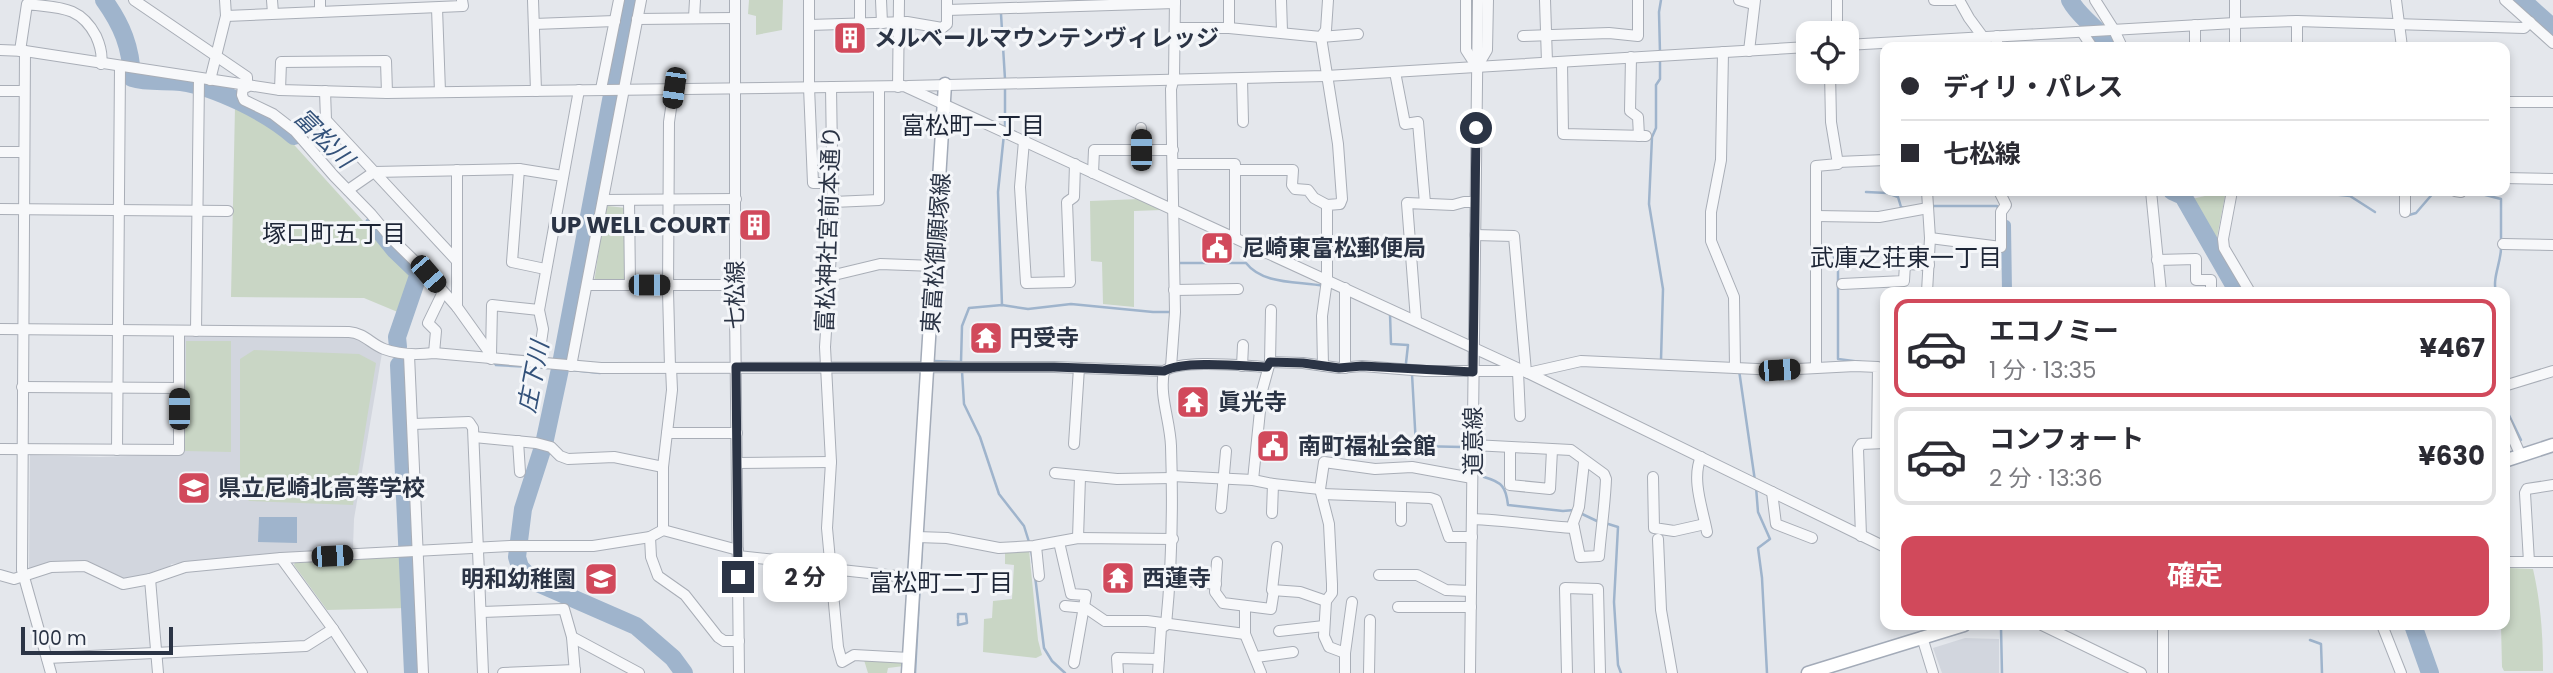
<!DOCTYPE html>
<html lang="ja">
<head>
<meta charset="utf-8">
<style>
	body { margin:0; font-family:Poppins,"Noto Sans JP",sans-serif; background:#f2f2f3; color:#2b2b33; height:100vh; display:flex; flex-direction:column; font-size:26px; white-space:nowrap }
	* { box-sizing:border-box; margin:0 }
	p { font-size:23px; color:#7c7c81 }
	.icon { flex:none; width:38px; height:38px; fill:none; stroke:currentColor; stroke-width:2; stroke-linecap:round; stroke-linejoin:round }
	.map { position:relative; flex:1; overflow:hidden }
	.side { position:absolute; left:1880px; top:287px; width:630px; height:343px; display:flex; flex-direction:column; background:#fff; border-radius:14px; box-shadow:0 4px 10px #0003 }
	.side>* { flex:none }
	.top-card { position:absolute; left:1880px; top:42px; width:630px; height:154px; border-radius:14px; box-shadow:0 4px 10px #0003; display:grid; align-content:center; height:154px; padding:0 21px; background:#fff }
	.buttons { position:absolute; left:1796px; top:21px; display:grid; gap:14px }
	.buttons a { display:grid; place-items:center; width:63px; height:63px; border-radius:14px; background:#fff; box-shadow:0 4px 10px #0003; font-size:35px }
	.scale { position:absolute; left:21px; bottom:18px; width:152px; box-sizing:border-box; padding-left:7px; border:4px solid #2b3445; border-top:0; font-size:19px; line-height:24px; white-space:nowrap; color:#2b3445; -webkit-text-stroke:5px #f4f6f9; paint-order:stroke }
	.end { position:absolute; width:32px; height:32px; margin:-16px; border:9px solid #2b3445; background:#fff; box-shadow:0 0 0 4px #fff }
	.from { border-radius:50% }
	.bubble { position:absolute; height:49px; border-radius:14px; background:#fff; box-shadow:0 4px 10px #0003; font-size:23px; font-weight:700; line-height:49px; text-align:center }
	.car { position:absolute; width:21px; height:42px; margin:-21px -10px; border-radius:9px; box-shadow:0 0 5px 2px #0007; background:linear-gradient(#222 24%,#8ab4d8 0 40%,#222 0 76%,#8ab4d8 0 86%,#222 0) }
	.top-card b { display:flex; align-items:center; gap:24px; height:66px; font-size:26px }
	.top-card b+b { border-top:2px solid #e1e1e2 }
	.top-card i { width:18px; height:18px; background:#2b2b33 }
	ul { padding:12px 0 0; list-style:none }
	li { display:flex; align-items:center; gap:21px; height:98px; margin:0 14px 10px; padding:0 7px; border:4px solid #e1e1e2; border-radius:14px }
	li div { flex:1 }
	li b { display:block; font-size:26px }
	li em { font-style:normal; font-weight:700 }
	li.selected { border-color:#d1495b }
	li>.icon { width:63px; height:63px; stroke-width:1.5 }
	.cta { display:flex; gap:14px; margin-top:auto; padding:14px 21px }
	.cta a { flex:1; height:80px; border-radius:14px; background:#d1495b; color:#fff; font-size:28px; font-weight:700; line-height:80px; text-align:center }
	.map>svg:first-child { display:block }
</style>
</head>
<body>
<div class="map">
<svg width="2553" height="673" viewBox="0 0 2553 673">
	<rect width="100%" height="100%" fill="#e4e7ec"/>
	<g fill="#d2d6de">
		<polygon points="351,336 382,353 354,519 353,548 171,564 170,568 134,578 120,578 81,562 47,562 36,569 29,570 30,455 100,457 182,454 182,337"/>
		<polygon points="1965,638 1999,639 1999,673 1942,673 1933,648"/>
	</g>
	<g fill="#c9d6c5">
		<polygon points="749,0 783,0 782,30 756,35 756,16 748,14"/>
		<polygon points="235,107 287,137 412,275 400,313 364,298 231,297"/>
		<polygon points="2226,191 2216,242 2192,199"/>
		<polygon points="1140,199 1162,210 1134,211 1134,307 1103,304 1102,262 1091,261 1090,201"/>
		<polygon points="608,206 626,208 627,280 594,283 605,208"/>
		<polygon points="186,341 231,341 231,452 185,451"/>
		<polygon points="254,350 359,354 376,363 353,505 249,501 240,489 240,359"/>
		<polygon points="1029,550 1038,640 1042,655 1036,658 983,652 984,619 992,618 993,601 1012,599 1014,565 1005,564 1005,551"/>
		<polygon points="402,556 405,558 407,608 327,610 294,565 295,562"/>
		<path d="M2509,568L2533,569C2541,604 2543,636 2543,671H2504L2502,667L2501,625H2504V572Z"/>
		<polygon points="864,660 904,661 904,666 888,668 887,673 868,673"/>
	</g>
	<polygon fill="#9fb4cc" points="259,517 297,517 297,543 258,542"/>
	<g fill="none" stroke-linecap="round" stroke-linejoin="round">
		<g stroke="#9fb4cc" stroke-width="2.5">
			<polyline points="1001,14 1005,79"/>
			<polyline points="1660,53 1659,12 1661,0"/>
			<polyline points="1660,59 1660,79 1656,85 1656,128 1652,137 1649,204 1663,289 1661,360"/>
			<polyline points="1005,127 1005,88"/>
			<polyline points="2173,191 2189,194 2212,191"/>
			<polyline points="2303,191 2350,196 2375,212"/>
			<polyline points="2470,191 2501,199 2501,241"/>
			<polyline points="1866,192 1887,193 1898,197 1901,207 1904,208"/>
			<polyline points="1931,206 1997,206 1999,209"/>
			<polyline points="2409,215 2416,213 2435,191"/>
			<polyline points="1818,252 1832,254 1838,263 1838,359 1861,362"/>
			<path d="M1178,263H1246C1263,285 1298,281 1324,286"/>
			<polyline points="419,273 425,278"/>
			<path d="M2496,292C2492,279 2501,262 2501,248"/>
			<polyline points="1002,305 998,192 1004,134"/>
			<polyline points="2504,312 2508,322 2504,345"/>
			<polyline points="1388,313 1390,314 1391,344 1408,345 1406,363"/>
			<polyline points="934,361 961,362 962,326 969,308 1002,305 1028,309 1071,304 1153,312 1171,312"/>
			<polyline points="494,362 496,365 548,368"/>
			<polyline points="572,370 600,373"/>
			<polyline points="1739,370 1755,481"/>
			<polyline points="962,371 964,404 980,437 999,494 1024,526 1029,542"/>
			<polyline points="1412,374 1416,446 1462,447"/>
			<polyline points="2504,405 2521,440"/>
			<path d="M1484,477C1502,482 1506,487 1508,505L1563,511L1574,510"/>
			<polyline points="1756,487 1758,512 1770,539 1758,548 1762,578 1767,673"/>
			<polyline points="1580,513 1599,522"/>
			<polyline points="1605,523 1618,527 1614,602 1618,665 1621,673"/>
			<polyline points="1031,549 1033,563"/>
			<polyline points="1035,576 1044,648 1052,661 1065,673"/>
			<polyline points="958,620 958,625 967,623 966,614 958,614 958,618"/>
			<polyline points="1924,625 1924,628"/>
			<polyline points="2001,628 2002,673"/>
			<polyline points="2310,640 2321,644 2322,673"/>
			<polyline points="915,673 922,542"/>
		</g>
		<polyline stroke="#9fb4cc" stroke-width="10" points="2006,225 2007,292"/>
		<g stroke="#9fb4cc" stroke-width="18">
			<path d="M104,0C122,25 131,47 132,78C147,83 166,80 181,82C216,87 268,113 294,136"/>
			<polyline points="630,0 560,369 544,444 523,509 517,557 520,567 533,581 636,626 673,658 684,673"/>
			<path d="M2070,0C2080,19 2100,28 2109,47"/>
			<polyline points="2522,0 2553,28"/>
			<polyline points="2172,191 2183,196 2238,292"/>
			<polyline points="374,224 395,250 419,273 397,337 398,347"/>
			<polyline points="399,365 413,673"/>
			<polyline points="2413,625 2430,673"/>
		</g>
		<defs>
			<g id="minor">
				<polyline points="134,0 247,77 247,87"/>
				<polyline points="272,0 273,13"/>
				<polyline points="320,0 320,12"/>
				<polyline points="533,0 536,91"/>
				<polyline points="735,0 735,308 739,673"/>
				<polyline points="809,0 809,87 813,183 833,183"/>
				<polyline points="881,0 882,23"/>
				<polyline points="1229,0 1229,28"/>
				<polyline points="1281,0 1282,31"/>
				<polyline points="1466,0 1466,50 1477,67 1487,50 1488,0"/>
				<polyline points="1545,0 1547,62"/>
				<polyline points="1739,0 1753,4"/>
				<polyline points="1934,0 1953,0"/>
				<polyline points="1959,0 1969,18 1983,37"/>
				<polyline points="2095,0 2114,30 2122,47"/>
				<polyline points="2396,0 2402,47"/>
				<polyline points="2505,0 2553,43"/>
				<polyline points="437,8 440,92"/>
				<polyline points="947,10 1175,3"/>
				<polyline points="226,16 463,6 462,0"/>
				<polyline points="694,18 695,0"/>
				<polyline points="637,19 735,18"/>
				<polyline points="534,24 615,21"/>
				<polyline points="860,24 860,0"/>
				<polyline points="809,25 907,22 942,28 947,24 947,0"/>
				<polyline points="2195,25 2195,47"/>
				<polyline points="1175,28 1229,28 1321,37 1358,34"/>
				<polyline points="2082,32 2092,47"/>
				<polyline points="1837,33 1837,0"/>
				<polyline points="1523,36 1609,33 1638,36 1638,0"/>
				<polyline points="1846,45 2235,23 2297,21 2524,28 2530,22"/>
				<polyline points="1997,47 1997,36"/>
				<polyline points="2235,47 2235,0"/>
				<polyline points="2297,47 2297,21"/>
				<polyline points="0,50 25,51 280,90 387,93 904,86 1526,372 1885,547"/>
				<path d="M20,51L27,4C58,8 80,5 96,36C100,45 103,54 101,64"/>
				<polyline points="25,51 22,570 51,673"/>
				<polyline points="1749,51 1755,0"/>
				<polyline points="1723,52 1721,160 1711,212 1711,241 1734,297 1735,368"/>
				<polyline points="1631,57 1630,111 1638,117 1639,136"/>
				<polyline points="1562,62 1563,134 1646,136"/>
				<polyline points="1395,72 1405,124 1418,122 1425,203"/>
				<polyline points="1242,79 1243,122"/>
				<polyline points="210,80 226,16 225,0"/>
				<polyline points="243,86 242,95 244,100 273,114 295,131 334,176 371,214 391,238 428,274 457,307 487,349 491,359"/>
				<polyline points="908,86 1326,76 1808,47"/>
				<polyline points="831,87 833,222 825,347 831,462 827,528 838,647 842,662 854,655 909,658"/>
				<polyline points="898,87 899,0"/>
				<polyline points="601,89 619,0"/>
				<polyline points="280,90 281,62 386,61 387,93"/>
				<polyline points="0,91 24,91"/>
				<polyline points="325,91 326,120 457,261"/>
				<polyline points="2504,102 2553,102"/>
				<polyline points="1141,128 1141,150"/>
				<polyline points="1024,141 1020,187 1026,283 1070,282 1067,202 1074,197 1075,164"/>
				<polyline points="0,152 24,152"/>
				<polyline points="1838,162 1885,160"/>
				<polyline points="1173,164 1235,164 1235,238"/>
				<polyline points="519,169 512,262 545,269"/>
				<polyline points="457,170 457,307"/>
				<polyline points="1235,170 1293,170 1292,185 1295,189 1308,190 1314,198 1327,205"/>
				<polyline points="1093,173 1094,150 1173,150"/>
				<polyline points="2504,178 2553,179"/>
				<polyline points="348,190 374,172 519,169 563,176"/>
				<polyline points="1927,191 1930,238 1927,292"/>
				<polyline points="2151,191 2161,292"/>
				<polyline points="2232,191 2223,239 2224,248 2250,292"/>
				<polyline points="2455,191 2461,192"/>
				<polyline points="603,200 736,199"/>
				<polyline points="629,200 630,285"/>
				<polyline points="833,202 879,200 879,87"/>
				<polyline points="0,209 228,211"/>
				<polyline points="2405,212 2405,191"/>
				<polyline points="1816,216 1879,217 1928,208"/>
				<polyline points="1475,235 1514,236 1526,372"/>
				<polyline points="1930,238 2001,247 2001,212 2006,205 1999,191"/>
				<polyline points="2503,244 2553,245"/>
				<polyline points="2157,260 2196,259 2196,280 2211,280 2211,292"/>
				<polyline points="830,276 880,264 935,266"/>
				<polyline points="1842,284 1904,281 1905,264 1929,265"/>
				<polyline points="587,285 735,285"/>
				<polyline points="1174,290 1238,289"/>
				<polyline points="1416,320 1407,203 1453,205 1464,202 1475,202"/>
				<path d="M0,329L349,332C364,333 371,344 384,349C400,355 417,355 434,353L601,368L1054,367L1164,371C1184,359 1243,366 1267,367"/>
				<polyline points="196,331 199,79"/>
				<polyline points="434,353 436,331 428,323 443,292"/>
				<polyline points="409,355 423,673"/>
				<polyline points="491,355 492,305 539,310"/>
				<polyline points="1270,362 1303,363 1339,368 1362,366 1425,371 1520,371"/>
				<polyline points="538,363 543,329 539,310 579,90"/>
				<polyline points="571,366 641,0"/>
				<polyline points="1242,366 1243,345"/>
				<polyline points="1323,366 1322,316 1327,280 1327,205 1340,204 1342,199 1338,144 1321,37 1326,30 1328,0"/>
				<polyline points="670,367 668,291 669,122 674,88"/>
				<polyline points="1171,367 1175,312 1171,89 1174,78 1175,0"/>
				<polyline points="1816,367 1816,166 1838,164 1831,122 1830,72"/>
				<polyline points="1345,368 1345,288"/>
				<polyline points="1518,372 1520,416"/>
				<polyline points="1528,373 1581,361 1779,370 1855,366 1878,367 1877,443"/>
				<polyline points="2504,386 2553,371"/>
				<polyline points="22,387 179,388"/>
				<polyline points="2504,418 2521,456"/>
				<polyline points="413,424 469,422 473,428 483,673"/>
				<polyline points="667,433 737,433"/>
				<polyline points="474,437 536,443 551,447 560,456 568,459 614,457 663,467"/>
				<polyline points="518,441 520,472"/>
				<polyline points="1074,444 1079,368"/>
				<path d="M1473,445L1571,450L1604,474L1606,479C1605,505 1601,530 1599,556L1580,557L1573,523L1579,507L1584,462"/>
				<polyline points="1510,448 1510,485 1550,489 1552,450"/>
				<polyline points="0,449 179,450 179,331"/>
				<polyline points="117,450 120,67"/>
				<path d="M1701,457C1691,479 1703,510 1707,532"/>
				<polyline points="737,463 831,462"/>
				<polyline points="1055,473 1117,479 1172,478"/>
				<polyline points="1172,476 1253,480 1273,484"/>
				<polyline points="1653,477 1654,528 1674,531 1705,524"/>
				<polyline points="1253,480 1262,391 1270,362 1271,310"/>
				<polyline points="1320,489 1329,524 1332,584 1332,593 1326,601 1324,636 1329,647 1345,653"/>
				<polyline points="1772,492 1776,524 1812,538"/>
				<polyline points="1322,494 1430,498 1436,500 1449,537 1472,537"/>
				<polyline points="1221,508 1226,451"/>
				<polyline points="1272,513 1273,484 1320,489 1324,462 1375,469 1412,467 1472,478"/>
				<path d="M1472,519C1507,520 1540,526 1574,528"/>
				<polyline points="1401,521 1401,498"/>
				<polyline points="663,530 663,467 672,390 671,367"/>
				<polyline points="1861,536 1858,449 1861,444 1885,443"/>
				<polyline points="650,537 651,557 658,576 685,595 718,637 724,641 739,641"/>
				<polyline points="917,537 947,538 999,548 1034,546 1078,538 1173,539"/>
				<polyline points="1078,538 1080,477"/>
				<polyline points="1658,539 1661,610 1672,673"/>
				<polyline points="1059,542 1071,594 1086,595 1074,663"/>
				<polyline points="1036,546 1039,576"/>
				<polyline points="1277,547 1272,590 1300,592 1326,601"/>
				<polyline points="738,556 832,566"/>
				<polyline points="281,558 333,629 362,673"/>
				<polyline points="1217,562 1215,592 1223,603 1271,609 1274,590"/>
				<polyline points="2504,562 2553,562"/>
				<polyline points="2529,562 2525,493 2527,489 2553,485"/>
				<polyline points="832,569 915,578"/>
				<polyline points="0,575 14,579 51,567 85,566 123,584 150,579 185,567 281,558 510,546 593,546 650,537 663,530 738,550"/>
				<polyline points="1379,575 1417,575 1446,590 1471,591"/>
				<polyline points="150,579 158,673"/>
				<polyline points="1170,579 1216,584"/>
				<polyline points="1065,606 1086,608 1105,621 1147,621 1245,634"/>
				<polyline points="1245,606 1245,634 1261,673"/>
				<polyline points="1398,607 1471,607"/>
				<polyline points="482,612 564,609 572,637 639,673"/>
				<polyline points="2042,625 2141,673"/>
				<polyline points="2382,625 2401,673"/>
				<polyline points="1279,631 1324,626"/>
				<polyline points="572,637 575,673"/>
				<polyline points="1922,637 1933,673"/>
				<polyline points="1256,657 1293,652"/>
				<polyline points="47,658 306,646 333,629"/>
				<polyline points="503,673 575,670"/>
				<polyline points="1118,673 1117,658 1159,659"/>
				<path d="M1158,673L1161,628L1166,625C1172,565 1173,506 1171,446C1170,420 1159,396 1164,371"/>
				<polyline points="1345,673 1345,653 1352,602"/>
				<polyline points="1369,673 1370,620"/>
				<polyline points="1470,673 1478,0"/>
				<polyline points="1567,673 1565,588 1598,589 1600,673"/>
				<polyline points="2163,673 2163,625"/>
			</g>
			<g id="major">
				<polyline points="2504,461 2553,445"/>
				<polyline points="908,673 945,84"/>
				<polyline points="1808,673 1964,625"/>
			</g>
		</defs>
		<use href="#minor" stroke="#a9aeb7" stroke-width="12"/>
		<use href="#major" stroke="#a3abb8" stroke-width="15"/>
		<use href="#minor" stroke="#f7f8fa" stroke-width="10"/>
		<use href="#major" stroke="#fff" stroke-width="12"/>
	</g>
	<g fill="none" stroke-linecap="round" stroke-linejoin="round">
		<path stroke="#2b3445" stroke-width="9" d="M738,577L736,367H1054L1164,371C1184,360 1243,366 1267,367L1270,362L1303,363L1339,368L1362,366L1473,372L1476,128"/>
	</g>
	<defs>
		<symbol id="building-square" viewBox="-11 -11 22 22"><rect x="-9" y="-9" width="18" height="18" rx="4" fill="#d1495b" stroke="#f4f6f9"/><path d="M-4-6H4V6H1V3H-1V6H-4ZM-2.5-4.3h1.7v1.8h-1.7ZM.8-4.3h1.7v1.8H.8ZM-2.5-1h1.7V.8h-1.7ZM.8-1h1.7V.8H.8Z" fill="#fff"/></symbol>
		<symbol id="civic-square" viewBox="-11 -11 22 22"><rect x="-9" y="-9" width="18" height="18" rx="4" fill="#d1495b" stroke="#f4f6f9"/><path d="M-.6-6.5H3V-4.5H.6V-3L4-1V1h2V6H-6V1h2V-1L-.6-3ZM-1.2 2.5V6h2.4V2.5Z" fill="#fff"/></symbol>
		<symbol id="temple-square" viewBox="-11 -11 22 22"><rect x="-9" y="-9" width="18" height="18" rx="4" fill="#d1495b" stroke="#f4f6f9"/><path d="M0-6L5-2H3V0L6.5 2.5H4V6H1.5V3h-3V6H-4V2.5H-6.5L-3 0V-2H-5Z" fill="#fff"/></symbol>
		<symbol id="school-square" viewBox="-11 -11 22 22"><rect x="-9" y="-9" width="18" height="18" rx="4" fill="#d1495b" stroke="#f4f6f9"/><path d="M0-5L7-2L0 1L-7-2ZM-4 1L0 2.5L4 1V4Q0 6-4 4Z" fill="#fff"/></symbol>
	</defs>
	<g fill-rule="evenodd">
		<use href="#building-square" x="831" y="19" width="38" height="38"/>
		<use href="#building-square" x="736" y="206" width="38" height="38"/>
		<use href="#civic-square" x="1198" y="229" width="38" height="38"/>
		<use href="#temple-square" x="967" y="319" width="38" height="38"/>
		<use href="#temple-square" x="1174" y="383" width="38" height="38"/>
		<use href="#civic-square" x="1254" y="427" width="38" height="38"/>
		<use href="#school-square" x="175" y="469" width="38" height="38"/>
		<use href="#temple-square" x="1099" y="559" width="38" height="38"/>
		<use href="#school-square" x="582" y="560" width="38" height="38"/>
	</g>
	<g text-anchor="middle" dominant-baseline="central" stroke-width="6" stroke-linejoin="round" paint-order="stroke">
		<g font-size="23" font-weight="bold" fill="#2b3445" stroke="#f4f6f9" text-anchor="start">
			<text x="874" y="38">メルベールマウンテンヴィレッジ</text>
			<text x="730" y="225" text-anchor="end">UP WELL COURT</text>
			<text x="1242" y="248">尼崎東富松郵便局</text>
			<text x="1010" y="338">円受寺</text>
			<text x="1218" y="402">眞光寺</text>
			<text x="1298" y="446">南町福祉会館</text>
			<text x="218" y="488">県立尼崎北高等学校</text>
			<text x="1142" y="578">西蓮寺</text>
			<text x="576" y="579" text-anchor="end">明和幼稚園</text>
		</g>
		<g font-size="23" fill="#2b3445" stroke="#f4f6f9">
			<text transform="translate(828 229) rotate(-88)">富松神社宮前本通り</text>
			<text transform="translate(936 253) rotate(-86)">東富松御願塚線</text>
			<text transform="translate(735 295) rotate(-90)">七松線</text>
			<text transform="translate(1473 441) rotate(-90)">道意線</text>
		</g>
		<g font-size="24" fill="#1d2536" stroke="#f4f6f9">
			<text x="973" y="125">富松町一丁目</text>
			<text x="334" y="233">塚口町五丁目</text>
			<text x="1906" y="257">武庫之荘東一丁目</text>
			<text x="941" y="582">富松町二丁目</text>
		</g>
		<g font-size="24" font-style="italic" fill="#34527a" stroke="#f4f6f9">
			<text transform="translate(324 138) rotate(45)">富松川</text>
			<text transform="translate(533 377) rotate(-79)">庄下川</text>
		</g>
	</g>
</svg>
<div class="buttons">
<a><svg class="icon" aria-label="locate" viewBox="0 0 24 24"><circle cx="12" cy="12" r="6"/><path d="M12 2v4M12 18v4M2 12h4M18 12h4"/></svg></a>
</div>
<div class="scale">100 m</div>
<i class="end from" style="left:1476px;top:128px"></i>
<i class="end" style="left:738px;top:577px"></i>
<div class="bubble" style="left:763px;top:553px;width:84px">2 分</div>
<i class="car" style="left:674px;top:88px;rotate:188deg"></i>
<i class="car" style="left:1141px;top:150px;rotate:0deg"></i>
<i class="car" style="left:428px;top:274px;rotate:139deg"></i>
<i class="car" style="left:649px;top:285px;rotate:90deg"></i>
<i class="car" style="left:1779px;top:370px;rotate:86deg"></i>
<i class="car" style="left:179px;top:409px;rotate:0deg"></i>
<i class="car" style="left:332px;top:556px;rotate:87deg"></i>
<div class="top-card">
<b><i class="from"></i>ディリ・パレス</b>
<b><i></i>七松線</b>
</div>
<section class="side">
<ul>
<li class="selected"><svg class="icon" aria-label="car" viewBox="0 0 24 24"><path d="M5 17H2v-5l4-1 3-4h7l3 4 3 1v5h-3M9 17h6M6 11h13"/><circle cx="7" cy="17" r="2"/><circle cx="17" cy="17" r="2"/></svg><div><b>エコノミー</b><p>1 分 · 13:35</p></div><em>¥467</em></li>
<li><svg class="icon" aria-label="car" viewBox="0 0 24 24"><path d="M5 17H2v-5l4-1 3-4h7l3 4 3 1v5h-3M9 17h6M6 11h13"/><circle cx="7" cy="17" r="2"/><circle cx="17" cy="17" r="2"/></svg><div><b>コンフォート</b><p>2 分 · 13:36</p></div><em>¥630</em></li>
</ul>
<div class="cta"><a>確定</a></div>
</section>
</div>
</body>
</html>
